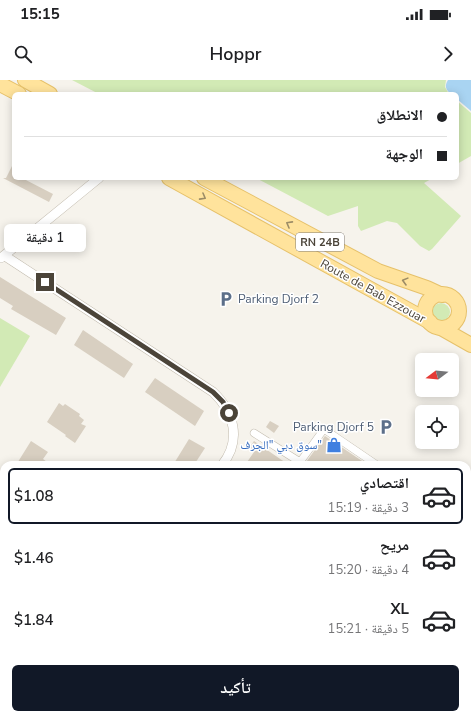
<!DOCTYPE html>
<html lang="ar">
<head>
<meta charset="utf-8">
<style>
	body { margin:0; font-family:"Nunito Sans","Noto Naskh Arabic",sans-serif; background:#f6f6f6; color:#202124; direction:rtl; height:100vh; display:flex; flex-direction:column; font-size:15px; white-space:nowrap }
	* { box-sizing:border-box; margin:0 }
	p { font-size:13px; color:#757577 }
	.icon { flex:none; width:22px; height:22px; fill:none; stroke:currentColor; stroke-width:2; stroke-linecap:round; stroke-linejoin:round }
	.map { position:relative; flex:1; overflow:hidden; direction:ltr }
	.details { position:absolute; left:0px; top:381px; width:471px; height:258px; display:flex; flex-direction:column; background:#fff; border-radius:12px 12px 0 0; box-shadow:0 2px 10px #0003; direction:rtl }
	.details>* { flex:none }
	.guide { position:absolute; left:12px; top:12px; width:447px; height:88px; border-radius:6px; box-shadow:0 2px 10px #0003; direction:rtl; display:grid; align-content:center; height:88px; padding:0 12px; background:#fff }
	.needle { width:26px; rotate:254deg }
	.buttons { position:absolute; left:415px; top:273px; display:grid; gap:8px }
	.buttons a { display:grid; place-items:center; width:44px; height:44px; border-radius:6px; background:#fff; box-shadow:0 2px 10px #0003; font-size:20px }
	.end { position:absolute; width:18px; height:18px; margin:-9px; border:5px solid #4b4439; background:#fff; box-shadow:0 0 0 2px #fff }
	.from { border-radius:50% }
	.bubble { position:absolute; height:28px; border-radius:6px; background:#fff; box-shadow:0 2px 10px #0003; font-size:13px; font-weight:600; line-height:28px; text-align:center; direction:rtl }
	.guide b { display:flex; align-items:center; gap:14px; height:38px; font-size:15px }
	.guide b+b { border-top:1px solid #e0e0e0 }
	.guide i { width:10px; height:10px; background:#202124 }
	ul { padding:7px 0 0; list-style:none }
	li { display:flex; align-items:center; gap:12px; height:56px; margin:0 8px 6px; padding:0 4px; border:2px solid transparent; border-radius:6px }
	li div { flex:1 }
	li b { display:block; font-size:15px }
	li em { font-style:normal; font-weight:600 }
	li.active { border-color:#111827 }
	li>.icon { width:36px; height:36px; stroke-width:1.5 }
	.button { display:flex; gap:8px; margin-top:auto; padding:8px 12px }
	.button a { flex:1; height:46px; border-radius:6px; background:#111827; color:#fff; font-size:16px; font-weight:600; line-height:46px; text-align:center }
	.status { display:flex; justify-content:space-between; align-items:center; height:28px; padding:0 20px; background:#fff; direction:ltr }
	.status svg { height:11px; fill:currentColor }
	header { display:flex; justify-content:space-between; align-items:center; height:52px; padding:0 12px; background:#fff; font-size:18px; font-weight:600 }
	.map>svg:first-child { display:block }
</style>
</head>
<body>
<div class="status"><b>15:15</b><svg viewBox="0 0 49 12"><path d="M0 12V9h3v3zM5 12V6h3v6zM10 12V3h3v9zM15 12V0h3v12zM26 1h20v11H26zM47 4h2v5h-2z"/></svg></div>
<header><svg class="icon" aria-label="forward" viewBox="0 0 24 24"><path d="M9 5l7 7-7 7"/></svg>Hoppr<svg class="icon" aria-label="search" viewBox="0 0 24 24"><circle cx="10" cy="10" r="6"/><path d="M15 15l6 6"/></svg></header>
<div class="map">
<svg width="471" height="639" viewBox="0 0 471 639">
	<rect width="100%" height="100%" fill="#f6f3ec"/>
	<g fill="#d2eab5">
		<polygon points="72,0 446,0 445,7 449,14 99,14"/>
		<polygon points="457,21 471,33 471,76 457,84"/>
		<polygon points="256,98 433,98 424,103 461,136 432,169 429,171 420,166 397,143 387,141 361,151 358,146 358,126 328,136"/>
		<circle cx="441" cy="232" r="9"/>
		<polygon points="0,238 30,256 0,307"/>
		<polygon points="471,450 471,639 326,639 329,635 467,635 467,455"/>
		<polygon points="4,604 4,635 83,636 79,639 0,639 0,607"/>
	</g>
	<path fill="#a9d4f2" d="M448,0H471V31L457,19V14H451C446,10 444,6 448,0Z"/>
	<g fill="#d8cfc1">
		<polygon points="14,82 14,98 22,98 53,114 49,122 3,98 6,98"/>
		<polygon points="0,197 66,238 56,255 11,229 13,226 0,218"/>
		<polygon points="83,250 133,284 124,298 74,265"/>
		<polygon points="155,298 204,331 195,346 145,312"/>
		<polygon points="59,323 63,326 65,324 80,334 79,336 84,340 81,344 86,346 75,363 65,356 66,355 47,342"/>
		<polygon points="270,341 279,346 274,353 266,347"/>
		<polygon points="325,356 368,385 304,385"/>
		<polygon points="189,359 205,368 194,385 173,385"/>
		<polygon points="31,361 48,372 43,379 51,385 16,385"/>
		<polygon points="254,361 289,385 245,385 254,372 249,368"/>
	</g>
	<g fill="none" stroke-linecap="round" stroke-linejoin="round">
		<defs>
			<g id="pedestrian">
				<polyline points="254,353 300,382 324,349 377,385"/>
				<polyline points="126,635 132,639"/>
				<polyline points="142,639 145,635"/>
				<polyline points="210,639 213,635"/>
				<polyline points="273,639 276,635"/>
			</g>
			<g id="minor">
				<path d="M5,176L213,312C234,332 242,360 222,385"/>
				<polyline points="1,178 99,98"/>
				<polyline points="0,594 4,590"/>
			</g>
			<g id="primary">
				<polyline points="25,0 50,14"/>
				<polyline points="0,4 19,14"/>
				<polyline points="169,98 430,242"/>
				<polyline points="204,98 378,191 427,208 442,215"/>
				<circle cx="442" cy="231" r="17"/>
				<polyline points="441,248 471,265"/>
			</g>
		</defs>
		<use href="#pedestrian" stroke="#c2bbae" stroke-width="8"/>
		<use href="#minor" stroke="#c2bbae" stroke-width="10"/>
		<use href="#primary" stroke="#e6c16a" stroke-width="16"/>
		<use href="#pedestrian" stroke="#fff" stroke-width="7"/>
		<use href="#minor" stroke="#fff" stroke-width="9"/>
		<use href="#primary" stroke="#ffe39c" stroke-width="14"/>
	</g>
	<defs><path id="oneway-chevron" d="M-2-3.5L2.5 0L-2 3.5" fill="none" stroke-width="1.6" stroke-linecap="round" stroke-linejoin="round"/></defs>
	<g stroke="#9c8c66">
		<use href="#oneway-chevron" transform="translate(203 117) rotate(29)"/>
		<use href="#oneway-chevron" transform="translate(289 144) rotate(-151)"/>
		<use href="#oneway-chevron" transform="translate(405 201) rotate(-165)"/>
	</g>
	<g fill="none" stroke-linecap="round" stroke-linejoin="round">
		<polyline stroke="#4b4439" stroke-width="5" points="45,202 213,312 223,322 229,333"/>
	</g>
	<defs>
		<symbol id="parking-bare" viewBox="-9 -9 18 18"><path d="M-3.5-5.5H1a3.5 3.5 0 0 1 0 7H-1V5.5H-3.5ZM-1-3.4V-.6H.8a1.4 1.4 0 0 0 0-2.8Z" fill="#5c6f8a" stroke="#fff" stroke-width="2.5" paint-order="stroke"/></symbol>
		<symbol id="shop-bare" viewBox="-9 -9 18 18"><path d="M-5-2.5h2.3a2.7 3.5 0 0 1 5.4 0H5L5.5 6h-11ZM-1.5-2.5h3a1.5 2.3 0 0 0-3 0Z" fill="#3f7fe0" stroke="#fff" stroke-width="2.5" paint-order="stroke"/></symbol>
	</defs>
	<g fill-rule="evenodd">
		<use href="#parking-bare" x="215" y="208" width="22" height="22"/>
		<use href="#parking-bare" x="375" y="336" width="22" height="22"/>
		<use href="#shop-bare" x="323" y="354" width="22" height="22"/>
	</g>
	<g text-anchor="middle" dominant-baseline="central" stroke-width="3" stroke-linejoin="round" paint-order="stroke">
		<rect fill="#fff" stroke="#817c74" stroke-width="1" x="296" y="153" width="48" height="18" rx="3"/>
		<g font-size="11" font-weight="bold" fill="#4b4439">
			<text x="320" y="162">RN 24B</text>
		</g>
		<g font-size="12" fill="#4b4439" stroke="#fff">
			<text transform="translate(373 211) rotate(29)">Route de Bab Ezzouar</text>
		</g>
		<g font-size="12" fill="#4e5e75" stroke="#fff" text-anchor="start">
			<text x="238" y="219">Parking Djorf 2</text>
			<text x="374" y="347" text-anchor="end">Parking Djorf 5</text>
		</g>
		<g font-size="12" fill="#366cbe" stroke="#fff" text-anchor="end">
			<text x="322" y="365">سوق دبي "الجرف"</text>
		</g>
	</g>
</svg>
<div class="buttons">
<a><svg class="needle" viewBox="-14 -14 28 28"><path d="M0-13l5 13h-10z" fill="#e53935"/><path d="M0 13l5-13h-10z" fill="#757577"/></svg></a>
<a><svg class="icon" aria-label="locate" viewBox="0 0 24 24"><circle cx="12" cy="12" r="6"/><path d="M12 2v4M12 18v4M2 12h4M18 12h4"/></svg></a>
</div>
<i class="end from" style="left:229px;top:333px"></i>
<i class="end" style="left:45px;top:202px"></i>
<div class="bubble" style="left:4px;top:144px;width:82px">1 دقيقة</div>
<div class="guide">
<b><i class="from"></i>الانطلاق</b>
<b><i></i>الوجهة</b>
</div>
<section class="details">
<ul>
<li class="active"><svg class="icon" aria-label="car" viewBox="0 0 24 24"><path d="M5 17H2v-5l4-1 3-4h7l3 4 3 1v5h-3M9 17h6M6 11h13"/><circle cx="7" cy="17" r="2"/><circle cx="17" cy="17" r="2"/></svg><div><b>اقتصادي</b><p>3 دقيقة · 15:19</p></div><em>$1.08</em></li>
<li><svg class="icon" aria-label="car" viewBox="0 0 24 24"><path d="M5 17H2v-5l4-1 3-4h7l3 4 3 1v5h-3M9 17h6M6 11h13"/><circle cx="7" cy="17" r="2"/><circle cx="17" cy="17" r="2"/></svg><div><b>مريح</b><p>4 دقيقة · 15:20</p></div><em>$1.46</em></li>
<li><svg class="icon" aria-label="car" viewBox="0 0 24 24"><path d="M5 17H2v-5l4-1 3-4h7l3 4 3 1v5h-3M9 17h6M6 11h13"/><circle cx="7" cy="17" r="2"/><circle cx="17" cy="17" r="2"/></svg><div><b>XL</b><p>5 دقيقة · 15:21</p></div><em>$1.84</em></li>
</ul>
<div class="button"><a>تأكيد</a></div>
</section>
</div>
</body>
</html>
